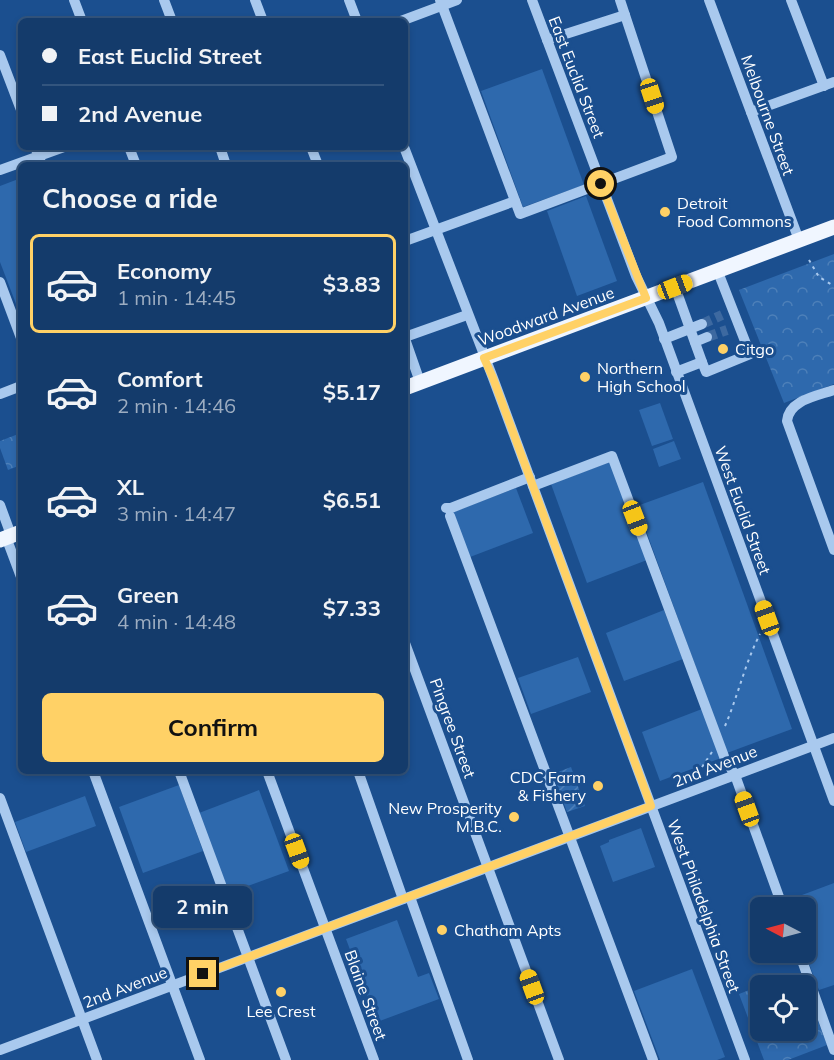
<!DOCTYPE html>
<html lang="en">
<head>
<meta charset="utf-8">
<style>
	body { margin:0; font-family:Mulish,sans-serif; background:#214673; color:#f1f3f6; height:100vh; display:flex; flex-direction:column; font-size:22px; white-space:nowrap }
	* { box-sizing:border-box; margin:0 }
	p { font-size:20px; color:#9dadc1 }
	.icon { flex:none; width:33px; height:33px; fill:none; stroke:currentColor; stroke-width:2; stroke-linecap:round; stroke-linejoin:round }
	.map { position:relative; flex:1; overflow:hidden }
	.sheet { position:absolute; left:18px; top:162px; width:390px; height:612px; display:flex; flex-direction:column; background:#143b6b; border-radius:9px; box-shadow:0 3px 9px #0003,0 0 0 2px #33557e }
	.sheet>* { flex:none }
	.banner { position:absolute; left:18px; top:18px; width:390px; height:132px; border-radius:9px; box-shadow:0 3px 9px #0003,0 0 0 2px #33557e; display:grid; align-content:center; height:132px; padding:0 24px; background:#143b6b }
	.needle { width:39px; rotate:276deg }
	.fabs { position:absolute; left:750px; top:897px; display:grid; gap:12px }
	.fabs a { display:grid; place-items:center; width:66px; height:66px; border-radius:9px; background:#143b6b; box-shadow:0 3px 9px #0003,0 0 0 2px #33557e; font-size:30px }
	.end { position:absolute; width:27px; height:27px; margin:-14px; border:8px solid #ffd166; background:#111; box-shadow:0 0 0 3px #111 }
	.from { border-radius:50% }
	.bubble { position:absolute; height:42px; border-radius:9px; background:#143b6b; box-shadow:0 3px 9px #0003,0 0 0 2px #33557e; font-size:20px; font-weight:700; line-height:42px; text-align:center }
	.car { position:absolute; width:18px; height:36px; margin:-18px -9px; border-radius:8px; box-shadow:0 0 4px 2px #0007; background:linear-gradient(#f5c518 24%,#345 0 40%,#f5c518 0 76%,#345 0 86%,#f5c518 0) }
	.banner b { display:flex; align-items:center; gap:21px; height:57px; font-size:22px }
	.banner b+b { border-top:2px solid #33557e }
	.banner i { width:15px; height:15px; background:#f1f3f6 }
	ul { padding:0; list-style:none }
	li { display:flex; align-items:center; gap:18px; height:99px; margin:0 12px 9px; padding:0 12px; border:3px solid transparent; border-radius:9px }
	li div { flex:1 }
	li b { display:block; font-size:22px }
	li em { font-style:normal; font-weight:700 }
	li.on { border-color:#ffd166 }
	li>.icon { width:54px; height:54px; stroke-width:1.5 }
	h2 { padding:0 24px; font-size:27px; line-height:72px }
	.primary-button { display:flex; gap:12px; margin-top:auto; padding:12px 24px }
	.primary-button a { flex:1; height:69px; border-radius:9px; background:#ffd166; color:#111; font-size:24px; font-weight:700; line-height:69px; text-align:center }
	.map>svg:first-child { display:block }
</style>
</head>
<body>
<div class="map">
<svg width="834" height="1060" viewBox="0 0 834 1060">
	<defs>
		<pattern id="forest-crowns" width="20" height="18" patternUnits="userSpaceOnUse" patternTransform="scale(1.5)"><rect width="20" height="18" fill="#2e69ad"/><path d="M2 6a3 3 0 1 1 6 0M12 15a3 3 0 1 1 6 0" fill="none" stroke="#4d80b9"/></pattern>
		<pattern id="garden-furrows" width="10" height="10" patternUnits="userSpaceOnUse" patternTransform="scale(1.5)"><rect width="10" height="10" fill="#2e69ad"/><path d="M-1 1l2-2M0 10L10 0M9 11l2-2" fill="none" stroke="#4d80b9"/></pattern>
	</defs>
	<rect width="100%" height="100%" fill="#1b4f8f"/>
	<g fill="#2e69ad">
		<polygon points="542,69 584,185 523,207 481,91"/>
		<polygon points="21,178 21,317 0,262 0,186"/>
		<polygon points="586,196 617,281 577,296 547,211"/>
		<polygon points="660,403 673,439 652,446 639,410"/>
		<polygon points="674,441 681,459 659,467 653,449"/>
		<polygon points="610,462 647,560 587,583 551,484"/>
		<polygon points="703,482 792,729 727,753 637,506"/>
		<polygon points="516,488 533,533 470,557 453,512"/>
		<polygon points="664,610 683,659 624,681 606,633"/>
		<polygon points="578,657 591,692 531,714 518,678"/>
		<polygon points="702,709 721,758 660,781 642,732"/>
		<polygon points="179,785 203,851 143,873 119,807"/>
		<polygon points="259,790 289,871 229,893 199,813"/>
		<polygon points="85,796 96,826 26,852 15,822"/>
		<polygon points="641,828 655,867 613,882 600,846 609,842 609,840"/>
		<polygon points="834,883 834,985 819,990 805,953 806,908 788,907 786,901"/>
		<polygon points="397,920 418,977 429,973 439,999 377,1022 346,939"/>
		<polygon points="692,969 725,1057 717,1060 660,1060 634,991"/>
	</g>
	<g fill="url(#forest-crowns)">
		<polygon points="834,254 834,384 784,403 739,290"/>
		<polygon points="21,433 21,465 8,470 0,448 0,441"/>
		<polygon points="760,986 760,1030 806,1030 806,989 827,1045 788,1060 764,1060 739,994"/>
	</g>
	<polygon fill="url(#garden-furrows)" points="571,767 585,806 567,812 553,774"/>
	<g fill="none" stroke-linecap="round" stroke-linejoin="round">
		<g stroke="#3d69a0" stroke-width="10" stroke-dasharray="10 5" stroke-linecap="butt">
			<polyline points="702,324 722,315"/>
			<polyline points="707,337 727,330"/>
		</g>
		<g stroke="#a9c9ee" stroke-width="2" stroke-dasharray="3 4.5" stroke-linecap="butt">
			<polyline points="809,260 819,277 834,286"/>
			<path d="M725,726C738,696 745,663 760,634"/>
			<polyline points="702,767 712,752"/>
		</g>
		<g stroke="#a9c9ee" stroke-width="10">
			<polyline points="74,0 82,21"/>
			<polyline points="164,0 172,21"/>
			<polyline points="255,0 263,21"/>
			<polyline points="349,0 357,21"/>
			<polyline points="440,0 520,214 672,157 620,0"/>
			<polyline points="532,0 636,276 659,323 834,801"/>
			<polyline points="709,0 799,240"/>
			<polyline points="791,0 824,86"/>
			<polyline points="401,21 457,0"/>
			<polyline points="547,40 625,15"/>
			<polyline points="0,55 21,110"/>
			<polyline points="751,112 834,82"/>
			<polyline points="35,147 42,165"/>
			<polyline points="129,147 136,165"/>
			<polyline points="220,147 226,165"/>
			<polyline points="311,147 318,165"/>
			<polyline points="404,147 493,378 745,1060"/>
			<polyline points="0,170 64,147"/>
			<polyline points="405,241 515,201"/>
			<polyline points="0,282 21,338"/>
			<polyline points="675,287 702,362"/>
			<polyline points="405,337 467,315"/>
			<polyline points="405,339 420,382"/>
			<polyline points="664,339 702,324"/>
			<polyline points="695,342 707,337"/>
			<polyline points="676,372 702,362 706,372 750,354 718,272"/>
			<path d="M834,390C817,396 789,400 787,421L834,550"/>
			<polyline points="0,394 21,386"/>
			<polyline points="533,486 612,456 725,759 735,775 783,908"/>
			<polyline points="0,505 11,535"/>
			<polyline points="446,508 451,508 530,477"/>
			<polyline points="450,516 653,1060"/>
			<polyline points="6,537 21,577"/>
			<polyline points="405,643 559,1060"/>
			<polyline points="93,771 200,1060"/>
			<polyline points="179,771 286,1060"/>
			<polyline points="267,771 374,1060"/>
			<polyline points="358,771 403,899"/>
			<polyline points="0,798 97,1060"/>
			<polyline points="410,897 468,1060"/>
			<polyline points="799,952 834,1050"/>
			<polyline points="0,1050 834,738"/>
		</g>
		<g stroke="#f0f6ff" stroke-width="15">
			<polyline points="405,388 834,227"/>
			<polyline points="0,540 21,532"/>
		</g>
	</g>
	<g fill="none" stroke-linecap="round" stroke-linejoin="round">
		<polyline stroke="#ffd166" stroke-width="8" points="203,974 651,806 493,378 484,358 646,298 601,184"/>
	</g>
	<g fill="#ffd166" stroke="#1b4f8f" stroke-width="2">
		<circle cx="665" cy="212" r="6"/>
		<circle cx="723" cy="349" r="6"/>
		<circle cx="585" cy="377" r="6"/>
		<circle cx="598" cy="786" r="6"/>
		<circle cx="514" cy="817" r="6"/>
		<circle cx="442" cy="930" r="6"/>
		<circle cx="281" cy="992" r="6"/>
	</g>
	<g text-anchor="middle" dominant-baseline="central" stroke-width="6" stroke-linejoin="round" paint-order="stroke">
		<g font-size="16" fill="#fff" stroke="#1b4f8f">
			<text transform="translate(577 77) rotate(69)">East Euclid Street</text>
			<text transform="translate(768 115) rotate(70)">Melbourne Street</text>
			<text transform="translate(546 316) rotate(-20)">Woodward Avenue</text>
			<text transform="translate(743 510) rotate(70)">West Euclid Street</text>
			<text transform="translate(453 728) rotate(70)">Pingree Street</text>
			<text transform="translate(715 766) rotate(-21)">2nd Avenue</text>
			<text transform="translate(704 906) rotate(70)">West Philadelphia Street</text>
			<text transform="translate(125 987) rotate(-21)">2nd Avenue</text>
			<text transform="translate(366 995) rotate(70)">Blaine Street</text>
		</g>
		<g font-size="16" fill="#fff" stroke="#1b4f8f" text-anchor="start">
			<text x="677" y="203">Detroit<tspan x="677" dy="18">Food Commons</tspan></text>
			<text x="735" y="349">Citgo</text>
			<text x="597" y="368">Northern<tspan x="597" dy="18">High School</tspan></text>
			<text x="586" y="777" text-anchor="end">CDC Farm<tspan x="586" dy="18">&amp; Fishery</tspan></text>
			<text x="502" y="808" text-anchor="end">New Prosperity<tspan x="502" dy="18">M.B.C.</tspan></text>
			<text x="454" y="930">Chatham Apts</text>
			<text x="281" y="1011" text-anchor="middle">Lee Crest</text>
		</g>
	</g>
</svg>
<div class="fabs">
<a><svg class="needle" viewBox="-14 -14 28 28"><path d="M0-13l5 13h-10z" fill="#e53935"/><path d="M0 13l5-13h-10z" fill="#9dadc1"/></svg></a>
<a><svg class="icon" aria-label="locate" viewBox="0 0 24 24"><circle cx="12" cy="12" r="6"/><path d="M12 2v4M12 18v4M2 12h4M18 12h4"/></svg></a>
</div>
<i class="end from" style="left:601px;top:184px"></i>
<i class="end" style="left:203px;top:974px"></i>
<div class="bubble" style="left:153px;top:886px;width:99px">2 min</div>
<i class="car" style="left:652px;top:96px;rotate:162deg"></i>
<i class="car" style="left:675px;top:287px;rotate:69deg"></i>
<i class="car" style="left:635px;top:518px;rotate:159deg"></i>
<i class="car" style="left:767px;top:618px;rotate:340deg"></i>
<i class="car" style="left:747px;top:809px;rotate:340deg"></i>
<i class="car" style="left:297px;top:851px;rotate:160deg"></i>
<i class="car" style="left:532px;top:987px;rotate:340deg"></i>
<div class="banner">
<b><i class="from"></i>East Euclid Street</b>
<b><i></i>2nd Avenue</b>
</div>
<section class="sheet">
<h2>Choose a ride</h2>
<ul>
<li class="on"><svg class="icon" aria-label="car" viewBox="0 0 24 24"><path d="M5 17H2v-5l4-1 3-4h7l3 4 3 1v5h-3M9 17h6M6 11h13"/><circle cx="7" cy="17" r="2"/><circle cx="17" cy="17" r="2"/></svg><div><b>Economy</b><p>1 min · 14:45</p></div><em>$3.83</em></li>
<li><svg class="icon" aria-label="car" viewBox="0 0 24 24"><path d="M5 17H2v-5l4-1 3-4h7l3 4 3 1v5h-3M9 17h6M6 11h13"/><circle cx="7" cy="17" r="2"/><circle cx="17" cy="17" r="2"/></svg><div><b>Comfort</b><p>2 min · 14:46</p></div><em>$5.17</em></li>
<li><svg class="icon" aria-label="car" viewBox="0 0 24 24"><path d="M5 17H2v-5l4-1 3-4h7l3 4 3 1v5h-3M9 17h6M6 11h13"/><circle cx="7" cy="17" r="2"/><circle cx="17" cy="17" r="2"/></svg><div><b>XL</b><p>3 min · 14:47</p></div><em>$6.51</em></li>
<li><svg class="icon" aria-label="car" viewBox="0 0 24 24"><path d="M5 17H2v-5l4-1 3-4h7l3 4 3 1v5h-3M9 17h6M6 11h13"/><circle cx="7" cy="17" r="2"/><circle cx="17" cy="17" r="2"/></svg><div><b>Green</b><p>4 min · 14:48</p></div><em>$7.33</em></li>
</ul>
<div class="primary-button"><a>Confirm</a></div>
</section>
</div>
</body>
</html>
